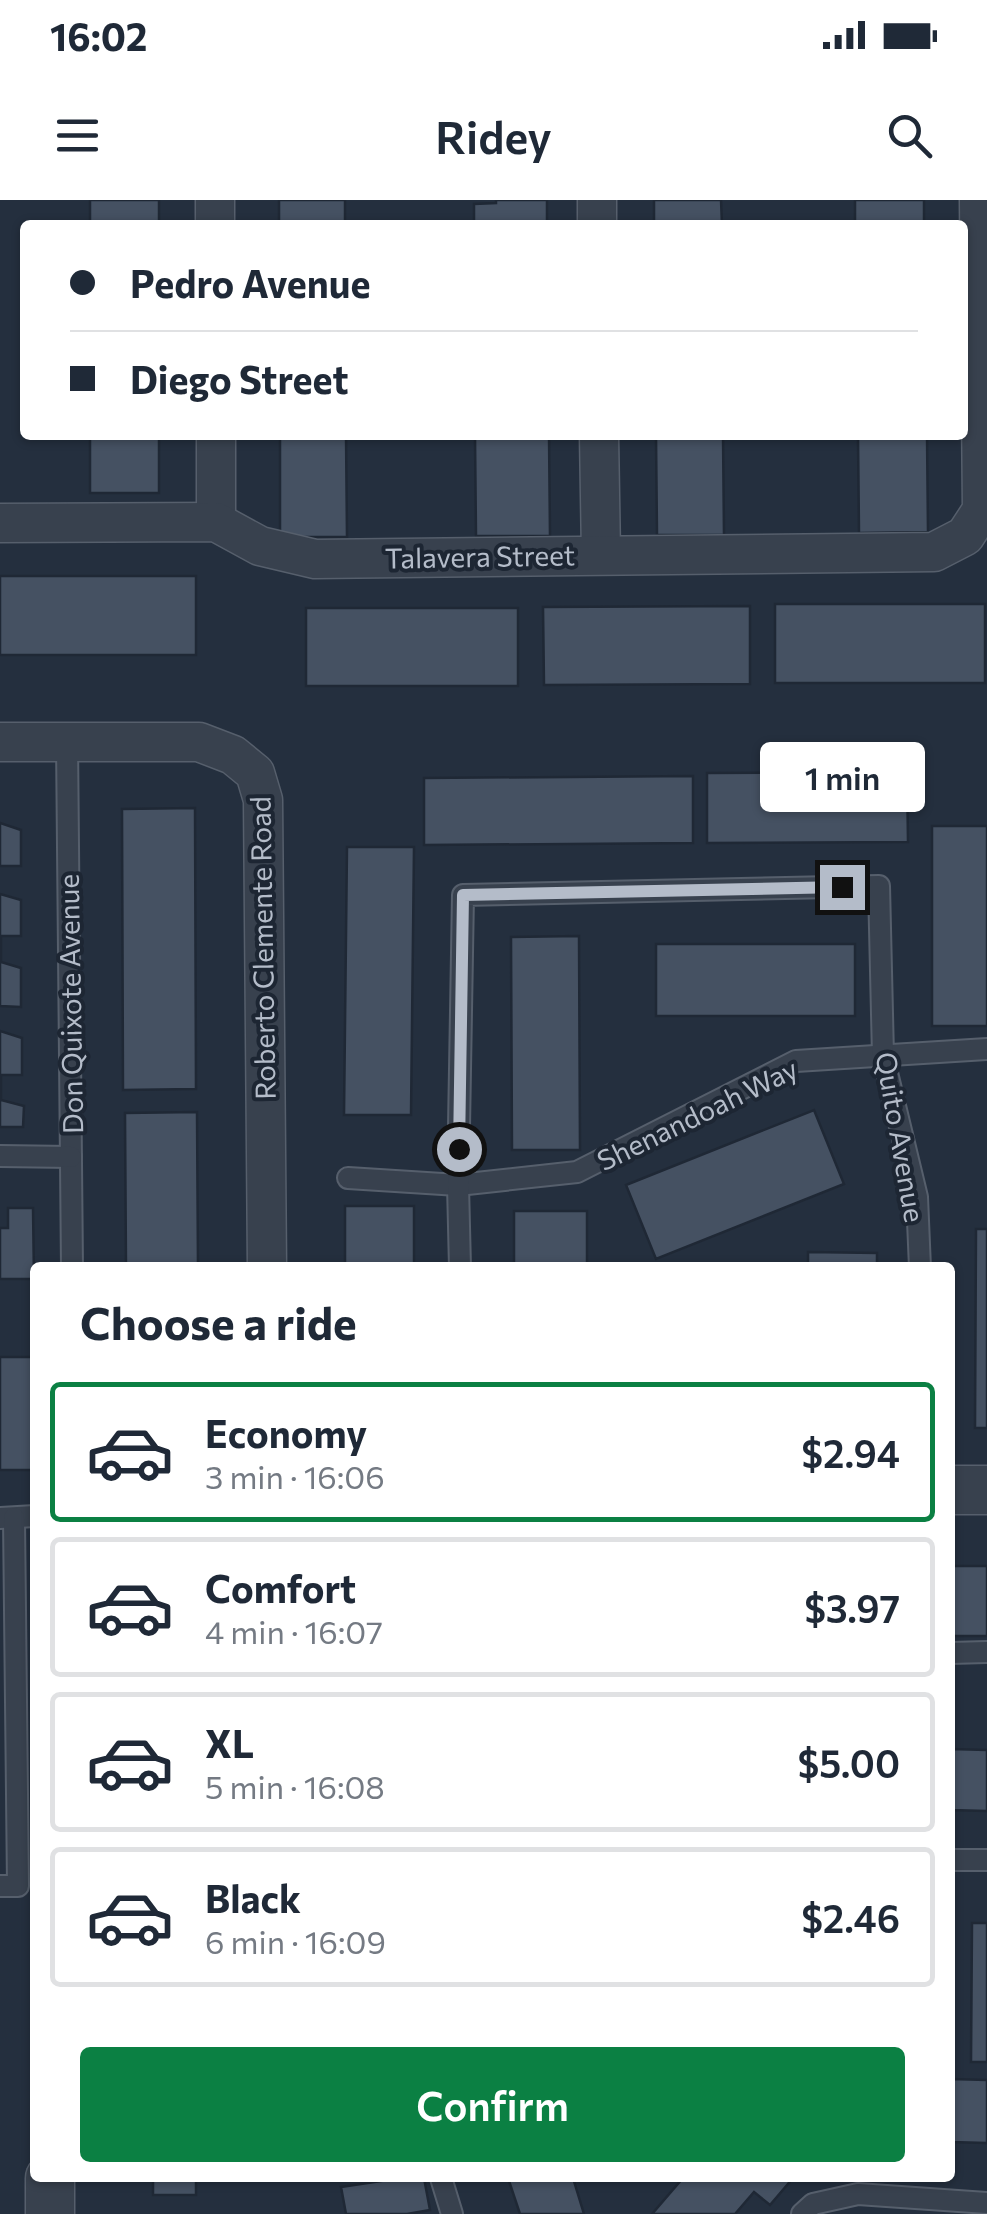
<!DOCTYPE html>
<html lang="en">
<head>
<meta charset="utf-8">
<style>
	body { margin:0; font-family:Commissioner,sans-serif; background:#f2f2f3; color:#1f2937; height:100vh; display:flex; flex-direction:column; font-size:38px; white-space:nowrap }
	* { box-sizing:border-box; margin:0 }
	p { font-size:32px; color:#747a83 }
	.icon { flex:none; width:55px; height:55px; fill:none; stroke:currentColor; stroke-width:2; stroke-linecap:round; stroke-linejoin:round }
	.map { position:relative; flex:1; overflow:hidden }
	.side { position:absolute; left:30px; top:1062px; width:925px; height:920px; display:flex; flex-direction:column; background:#fff; border-radius:10px; box-shadow:0 2px 8px #0004 }
	.side>* { flex:none }
	.guide { position:absolute; left:20px; top:20px; width:948px; height:220px; border-radius:10px; box-shadow:0 2px 8px #0004; display:grid; align-content:center; height:220px; padding:0 50px; background:#fff }
	.end { position:absolute; width:45px; height:45px; margin:-22px; border:12px solid #b4bcc9; background:#111; box-shadow:0 0 0 5px #111 }
	.from { border-radius:50% }
	.bubble { position:absolute; height:70px; border-radius:10px; background:#fff; box-shadow:0 2px 8px #0004; font-size:32px; font-weight:600; line-height:70px; text-align:center }
	.guide b { display:flex; align-items:center; gap:35px; height:95px; font-size:38px }
	.guide b+b { border-top:2px solid #e0e1e3 }
	.guide i { width:25px; height:25px; background:#1f2937 }
	ul { padding:0; list-style:none }
	li { display:flex; align-items:center; gap:30px; height:140px; margin:0 20px 15px; padding:0 30px; border:5px solid #e0e1e3; border-radius:10px }
	li div { flex:1 }
	li b { display:block; font-size:38px }
	li em { font-style:normal; font-weight:600 }
	li.on { border-color:#0b8043 }
	li>.icon { width:90px; height:90px; stroke-width:1.5 }
	h2 { padding:0 50px; font-size:45px; line-height:120px }
	.cta { display:flex; gap:20px; margin-top:auto; padding:20px 50px }
	.cta a { flex:1; height:115px; border-radius:10px; background:#0b8043; color:#fff; font-size:40px; font-weight:600; line-height:115px; text-align:center }
	.status { display:flex; justify-content:space-between; align-items:center; height:70px; padding:0 50px; background:#fff; direction:ltr }
	.status svg { height:28px; fill:currentColor }
	header { display:flex; justify-content:space-between; align-items:center; height:130px; padding:0 50px; background:#fff; font-size:45px; font-weight:600 }
	.map>svg:first-child { display:block }
</style>
</head>
<body>
<div class="status"><b>16:02</b><svg viewBox="0 0 49 12"><path d="M0 12V9h3v3zM5 12V6h3v6zM10 12V3h3v9zM15 12V0h3v12zM26 1h20v11H26zM47 4h2v5h-2z"/></svg></div>
<header><svg class="icon" aria-label="menu" viewBox="0 0 24 24"><path d="M4 6h16M4 12h16M4 18h16"/></svg>Ridey<svg class="icon" aria-label="search" viewBox="0 0 24 24"><circle cx="10" cy="10" r="6"/><path d="M15 15l6 6"/></svg></header>
<div class="map">
<svg width="987" height="2014" viewBox="0 0 987 2014">
	<rect width="100%" height="100%" fill="#242f3e"/>
	<g fill="#455162" stroke="#1f2835" stroke-width="2.5">
		<rect x="90" y="0" width="69" height="25"/>
		<rect x="279" y="0" width="66" height="25"/>
		<polygon points="496,0 547,0 547,25 474,25 474,4 496,3"/>
		<polygon points="654,0 721,0 722,25 654,25"/>
		<rect x="855" y="0" width="69" height="25"/>
		<rect x="90" y="235" width="69" height="58"/>
		<polygon points="280,235 346,235 347,337 280,337"/>
		<polygon points="475,235 549,235 550,336 476,336"/>
		<polygon points="656,235 723,235 724,335 657,335"/>
		<polygon points="858,235 927,235 928,332 859,333"/>
		<rect x="0" y="376" width="196" height="79"/>
		<rect x="775" y="404" width="210" height="79"/>
		<polygon points="750,406 750,484 544,485 543,407"/>
		<rect x="306" y="408" width="212" height="78"/>
		<polygon points="907,572 908,642 707,643 707,573"/>
		<polygon points="693,576 693,643 424,645 424,578"/>
		<polygon points="195,608 196,889 123,890 122,609"/>
		<polygon points="0,623 21,630 21,666 0,666"/>
		<rect x="932" y="626" width="55" height="200"/>
		<polygon points="347,647 414,647 411,915 344,915"/>
		<polygon points="0,694 21,700 21,736 1,736 1,762 21,768 21,807 0,806"/>
		<polygon points="579,736 580,950 512,950 511,737"/>
		<rect x="656" y="744" width="199" height="72"/>
		<polygon points="0,831 22,838 22,875 1,875 1,900 24,906 23,927 0,927"/>
		<polygon points="814,910 844,984 656,1059 626,985"/>
		<polygon points="197,912 198,1068 126,1068 125,913"/>
		<rect x="345" y="1006" width="69" height="62"/>
		<polygon points="8,1008 33,1008 34,1079 0,1079 0,1028 8,1028"/>
		<rect x="514" y="1011" width="73" height="57"/>
		<polygon points="976,1029 987,1029 987,1228 975,1228"/>
		<polygon points="808,1052 877,1053 877,1068 808,1068"/>
		<rect x="0" y="1157" width="35" height="113"/>
		<rect x="950" y="1366" width="37" height="70"/>
		<polygon points="950,1549 987,1550 987,1611 950,1610"/>
		<polygon points="972,1723 987,1723 987,1862 971,1862"/>
		<polygon points="950,1879 987,1880 987,1943 950,1942"/>
		<rect x="153" y="1978" width="43" height="17"/>
		<polygon points="401,1978 424,1978 430,2010 407,2014 346,2014 341,1987"/>
		<polygon points="508,1978 573,1978 584,2014 520,2014"/>
		<polygon points="683,1978 793,1978 770,2005 754,1992 735,2014 652,2014"/>
	</g>
	<g fill="none" stroke-linecap="round" stroke-linejoin="round">
		<defs>
			<g id="service">
				<polyline points="67,541 72,1068"/>
				<polyline points="0,956 71,957"/>
				<polyline points="348,978 458,985 577,972 796,861 987,849"/>
				<polyline points="460,1068 458,985 463,695 879,686 883,856 917,997 920,1068"/>
				<polyline points="0,1318 35,1316"/>
				<polyline points="950,1453 987,1452"/>
				<polyline points="950,1660 987,1660"/>
				<polyline points="0,1686 18,1686 14,1318"/>
				<polyline points="441,1978 452,2014"/>
				<polyline points="802,2014 813,2004 858,1994 987,2003"/>
			</g>
			<g id="minor">
				<polyline points="215,0 215,25"/>
				<polyline points="597,0 597,25"/>
				<polyline points="216,235 216,322"/>
				<polyline points="599,235 601,355"/>
				<polyline points="0,323 216,322 260,346 315,359 934,352 965,336 982,310 979,0"/>
				<polyline points="0,542 199,542 233,555 255,573 263,600 267,1068"/>
			</g>
			<g id="tertiary">
				<polyline points="950,1290 987,1290"/>
				<polyline points="50,1978 50,2014"/>
			</g>
		</defs>
		<use href="#service" stroke="#565f6c" stroke-width="24"/>
		<use href="#minor" stroke="#565f6c" stroke-width="41"/>
		<use href="#tertiary" stroke="#565f6c" stroke-width="51"/>
		<use href="#service" stroke="#38414e" stroke-width="20"/>
		<use href="#minor" stroke="#38414e" stroke-width="38"/>
		<use href="#tertiary" stroke="#38414e" stroke-width="48"/>
	</g>
	<g fill="none" stroke-linecap="round" stroke-linejoin="round">
		<polyline stroke="#b4bcc9" stroke-width="12" points="459,949 463,695 842,687"/>
	</g>
	<g text-anchor="middle" dominant-baseline="central" stroke-width="8" stroke-linejoin="round" paint-order="stroke">
		<g font-size="28" fill="#b4bcc9" stroke="#1d2633">
			<text transform="translate(480 356) rotate(-1)">Talavera Street</text>
			<text transform="translate(262 748) rotate(-91)">Roberto Clemente Road</text>
			<text transform="translate(70 804) rotate(-91)">Don Quixote Avenue</text>
			<text transform="translate(697 914) rotate(-26)">Shenandoah Way</text>
			<text transform="translate(901 937) rotate(80)">Quito Avenue</text>
		</g>
	</g>
</svg>
<i class="end from" style="left:459px;top:949px"></i>
<i class="end" style="left:842px;top:687px"></i>
<div class="bubble" style="left:760px;top:542px;width:165px">1 min</div>
<div class="guide">
<b><i class="from"></i>Pedro Avenue</b>
<b><i></i>Diego Street</b>
</div>
<section class="side">
<h2>Choose a ride</h2>
<ul>
<li class="on"><svg class="icon" aria-label="car" viewBox="0 0 24 24"><path d="M5 17H2v-5l4-1 3-4h7l3 4 3 1v5h-3M9 17h6M6 11h13"/><circle cx="7" cy="17" r="2"/><circle cx="17" cy="17" r="2"/></svg><div><b>Economy</b><p>3 min · 16:06</p></div><em>$2.94</em></li>
<li><svg class="icon" aria-label="car" viewBox="0 0 24 24"><path d="M5 17H2v-5l4-1 3-4h7l3 4 3 1v5h-3M9 17h6M6 11h13"/><circle cx="7" cy="17" r="2"/><circle cx="17" cy="17" r="2"/></svg><div><b>Comfort</b><p>4 min · 16:07</p></div><em>$3.97</em></li>
<li><svg class="icon" aria-label="car" viewBox="0 0 24 24"><path d="M5 17H2v-5l4-1 3-4h7l3 4 3 1v5h-3M9 17h6M6 11h13"/><circle cx="7" cy="17" r="2"/><circle cx="17" cy="17" r="2"/></svg><div><b>XL</b><p>5 min · 16:08</p></div><em>$5.00</em></li>
<li><svg class="icon" aria-label="car" viewBox="0 0 24 24"><path d="M5 17H2v-5l4-1 3-4h7l3 4 3 1v5h-3M9 17h6M6 11h13"/><circle cx="7" cy="17" r="2"/><circle cx="17" cy="17" r="2"/></svg><div><b>Black</b><p>6 min · 16:09</p></div><em>$2.46</em></li>
</ul>
<div class="cta"><a>Confirm</a></div>
</section>
</div>
</body>
</html>
